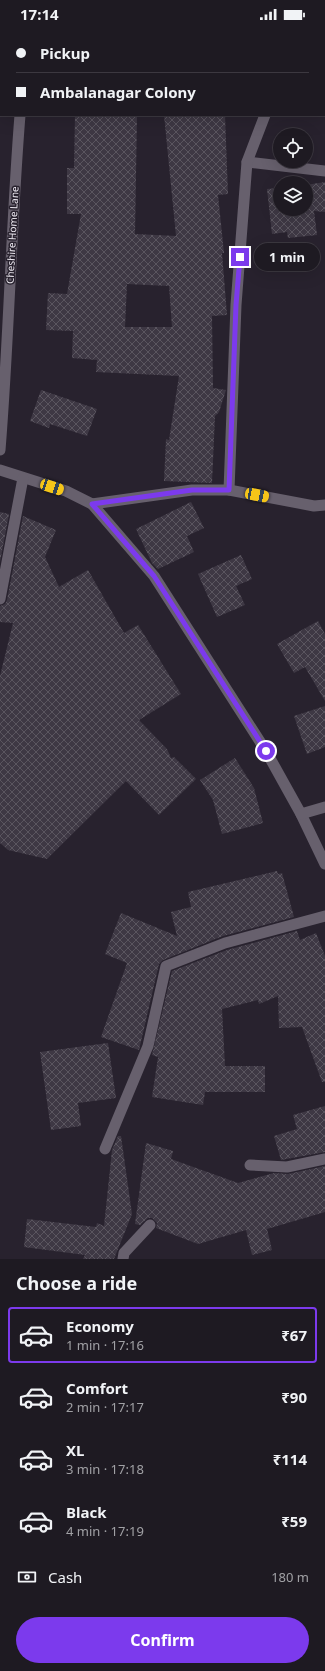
<!DOCTYPE html>
<html lang="en">
<head>
<meta charset="utf-8">
<style>
	body { margin:0; font-family:"Noto Sans",sans-serif; background:#26232a; color:#f1f3f6; height:100vh; display:flex; flex-direction:column; font-size:15px; white-space:nowrap }
	* { box-sizing:border-box; margin:0 }
	p { font-size:13px; color:#a1a1a5 }
	.icon { flex:none; width:22px; height:22px; fill:none; stroke:currentColor; stroke-width:2; stroke-linecap:round; stroke-linejoin:round }
	.map { position:relative; height:1231px; overflow:hidden }
	.panel { display:flex; flex-direction:column; background:#1e1a22; flex:1 }
	.panel>* { flex:none }
	.hud { position:absolute; left:0px; top:0px; width:325px; height:88px; box-shadow:0 4px 16px #0002,0 0 0 1px #3c3840; display:grid; align-content:center; height:88px; padding:0 16px; background:#1e1a22 }
	.buttons { position:absolute; left:273px; top:100px; display:grid; gap:8px }
	.buttons a { display:grid; place-items:center; width:40px; height:40px; border-radius:50%; background:#1e1a22; box-shadow:0 4px 16px #0002,0 0 0 1px #3c3840; font-size:20px }
	.end { position:absolute; width:18px; height:18px; margin:-9px; border:5px solid #7c3aed; background:#fff; box-shadow:0 0 0 2px #fff }
	.from { border-radius:50% }
	.bubble { position:absolute; height:28px; border-radius:14px; background:#1e1a22; box-shadow:0 4px 16px #0002,0 0 0 1px #3c3840; font-size:13px; font-weight:700; line-height:28px; text-align:center }
	.car { position:absolute; width:12px; height:24px; margin:-12px -6px; border-radius:5px; box-shadow:0 0 3px 1px #0007; background:linear-gradient(#f5c518 24%,#345 0 40%,#f5c518 0 76%,#345 0 86%,#f5c518 0) }
	.hud b { display:flex; align-items:center; gap:14px; height:38px; font-size:15px }
	.hud b+b { border-top:1px solid #3c3840 }
	.hud i { width:10px; height:10px; background:#f1f3f6 }
	ul { padding:0; list-style:none }
	li { display:flex; align-items:center; gap:12px; height:56px; margin:0 8px 6px; padding:0 8px; border:2px solid transparent; border-radius:4px }
	li div { flex:1 }
	li b { display:block; font-size:15px }
	li em { font-style:normal; font-weight:700 }
	li.active { border-color:#7c3aed }
	li>.icon { width:36px; height:36px; stroke-width:1.5 }
	h2 { padding:0 16px; font-size:18px; line-height:48px }
	.pay { display:flex; align-items:center; gap:10px; height:44px; padding:0 16px; font-size:15px }
	.pay p { margin-inline-start:auto }
	.button { display:flex; gap:8px; margin-top:auto; padding:8px 16px }
	.button a { flex:1; height:46px; border-radius:24px; background:#7c3aed; color:#fff; font-size:16px; font-weight:700; line-height:46px; text-align:center }
	.status { display:flex; justify-content:space-between; align-items:center; height:28px; padding:0 20px; background:#1e1a22; direction:ltr }
	.status svg { height:11px; fill:currentColor }
	.map>svg:first-child { display:block }
</style>
</head>
<body>
<div class="status"><b>17:14</b><svg viewBox="0 0 49 12"><path d="M0 12V9h3v3zM5 12V6h3v6zM10 12V3h3v9zM15 12V0h3v12zM26 1h20v11H26zM47 4h2v5h-2z"/></svg></div>
<div class="map">
<svg width="325" height="1231" viewBox="0 0 325 1231">
	<defs>
		<pattern id="building-cross-hatch" width="8" height="8" patternUnits="userSpaceOnUse"><rect width="8" height="8" fill="#3e3844"/><path d="M0 0l8 8M0 8l8-8" fill="none" stroke="#5a555f"/></pattern>
	</defs>
	<rect width="100%" height="100%" fill="#28222e"/>
	<g fill="url(#building-cross-hatch)" fill-rule="evenodd">
		<path d="M75,87H137L135,206L176,208L164,87H225L228,166L218,167L224,225H222L227,287L212,288L213,360L226,362L219,384L215,388L212,455L164,453L166,411L169,412L179,348L96,344L97,332L72,330L73,303L46,302L48,265L67,266L81,186H67V140H74ZM127,256L169,258L172,299H125Z"/>
		<polygon points="325,154 325,184 314,183 317,207 288,210 287,204 272,206 267,161 280,160 280,181 306,181 306,157"/>
		<polygon points="41,362 97,381 87,408 50,396 49,400 30,393"/>
		<polygon points="191,474 204,500 187,508 194,524 158,541 152,535 136,501"/>
		<polygon points="0,484 9,486 0,534"/>
		<polygon points="23,488 56,502 45,529 59,559 88,542 124,605 138,597 181,666 139,692 167,721 171,730 174,729 196,751 159,787 126,753 47,831 8,822 0,815 0,648 13,595 0,594 0,578 5,576 7,572"/>
		<polygon points="241,527 252,551 236,558 245,577 217,589 198,546"/>
		<polygon points="318,593 325,606 325,673 305,639 294,645 277,616"/>
		<polygon points="325,678 325,719 307,726 294,688"/>
		<polygon points="235,730 254,760 263,795 222,806 213,772 200,752"/>
		<polygon points="277,843 278,846 282,845 294,889 223,908 163,932 159,936 139,1022 101,1009 127,935 105,926 121,885 177,908 171,884 191,879 188,864"/>
		<polygon points="297,903 300,912 316,905 325,928 325,1054 322,1054 302,999 279,1000 278,968 259,976 258,972 222,981 225,1038 265,1038 265,1064 205,1064 203,1077 152,1069 158,1029 152,1027 172,943 227,922"/>
		<polygon points="108,1015 116,1070 78,1075 81,1098 51,1102 40,1024"/>
		<polygon points="325,1078 325,1124 281,1132 274,1108 297,1101 293,1087"/>
		<polygon points="118,1108 121,1108 132,1186 114,1231 83,1231 85,1227 24,1219 27,1191 96,1199 97,1195 104,1198 112,1122"/>
		<polygon points="146,1115 173,1123 171,1131 238,1155 274,1145 288,1146 325,1138 325,1184 267,1201 272,1222 252,1227 246,1202 198,1216 156,1200 157,1195 152,1190 148,1190 140,1197 135,1196"/>
	</g>
	<g fill="none" stroke-linecap="round" stroke-linejoin="round">
		<g stroke="#67606d" stroke-width="11">
			<polyline points="11,0 11,1"/>
			<polyline points="273,1 273,0"/>
			<polyline points="324,45 325,45"/>
			<polyline points="247,134 325,143"/>
			<path d="M0,422C9,311 11,199 20,87"/>
			<polyline points="0,442 66,463 92,476 154,548 266,723 301,786 325,836"/>
			<polyline points="229,462 236,277 247,134 265,87"/>
			<polyline points="92,476 192,462 229,462 314,478 325,477"/>
			<polyline points="0,571 23,450"/>
			<polyline points="301,786 325,779"/>
			<polyline points="105,1121 148,1018 166,938 225,915 325,888"/>
			<polyline points="250,1137 287,1139 325,1131"/>
			<polyline points="123,1231 124,1225 150,1197"/>
		</g>
	</g>
	<g fill="none" stroke-linecap="round" stroke-linejoin="round">
		<polyline stroke="#7c3aed" stroke-width="5" points="240,229 236,277 229,462 192,462 92,476 154,548 266,723"/>
	</g>
	<g text-anchor="middle" dominant-baseline="central" stroke-width="3" stroke-linejoin="round" paint-order="stroke">
		<g font-size="10" fill="#ece8f0" stroke="#28222e">
			<text transform="translate(12 207) rotate(-87)">Cheshire Home Lane</text>
		</g>
	</g>
</svg>
<div class="buttons">
<a><svg class="icon" aria-label="locate" viewBox="0 0 24 24"><circle cx="12" cy="12" r="6"/><path d="M12 2v4M12 18v4M2 12h4M18 12h4"/></svg></a>
<a><svg class="icon" aria-label="layers" viewBox="0 0 24 24"><path d="M12 4l9 5-9 5-9-5zM3 14l9 5 9-5"/></svg></a>
</div>
<i class="end from" style="left:266px;top:723px"></i>
<i class="end" style="left:240px;top:229px"></i>
<div class="bubble" style="left:254px;top:215px;width:66px">1 min</div>
<i class="car" style="left:52px;top:459px;rotate:108deg"></i>
<i class="car" style="left:257px;top:467px;rotate:101deg"></i>
<div class="hud">
<b><i class="from"></i>Pickup</b>
<b><i></i>Ambalanagar Colony</b>
</div>
</div>
<section class="panel">
<h2>Choose a ride</h2>
<ul>
<li class="active"><svg class="icon" aria-label="car" viewBox="0 0 24 24"><path d="M5 17H2v-5l4-1 3-4h7l3 4 3 1v5h-3M9 17h6M6 11h13"/><circle cx="7" cy="17" r="2"/><circle cx="17" cy="17" r="2"/></svg><div><b>Economy</b><p>1 min · 17:16</p></div><em>₹67</em></li>
<li><svg class="icon" aria-label="car" viewBox="0 0 24 24"><path d="M5 17H2v-5l4-1 3-4h7l3 4 3 1v5h-3M9 17h6M6 11h13"/><circle cx="7" cy="17" r="2"/><circle cx="17" cy="17" r="2"/></svg><div><b>Comfort</b><p>2 min · 17:17</p></div><em>₹90</em></li>
<li><svg class="icon" aria-label="car" viewBox="0 0 24 24"><path d="M5 17H2v-5l4-1 3-4h7l3 4 3 1v5h-3M9 17h6M6 11h13"/><circle cx="7" cy="17" r="2"/><circle cx="17" cy="17" r="2"/></svg><div><b>XL</b><p>3 min · 17:18</p></div><em>₹114</em></li>
<li><svg class="icon" aria-label="car" viewBox="0 0 24 24"><path d="M5 17H2v-5l4-1 3-4h7l3 4 3 1v5h-3M9 17h6M6 11h13"/><circle cx="7" cy="17" r="2"/><circle cx="17" cy="17" r="2"/></svg><div><b>Black</b><p>4 min · 17:19</p></div><em>₹59</em></li>
</ul>
<div class="pay"><svg class="icon" aria-label="cash" viewBox="0 0 24 24"><path d="M3 7h18v10H3z"/><circle cx="12" cy="12" r="2"/></svg>Cash<p>180 m</p></div>
<div class="button"><a>Confirm</a></div>
</section>
</body>
</html>
